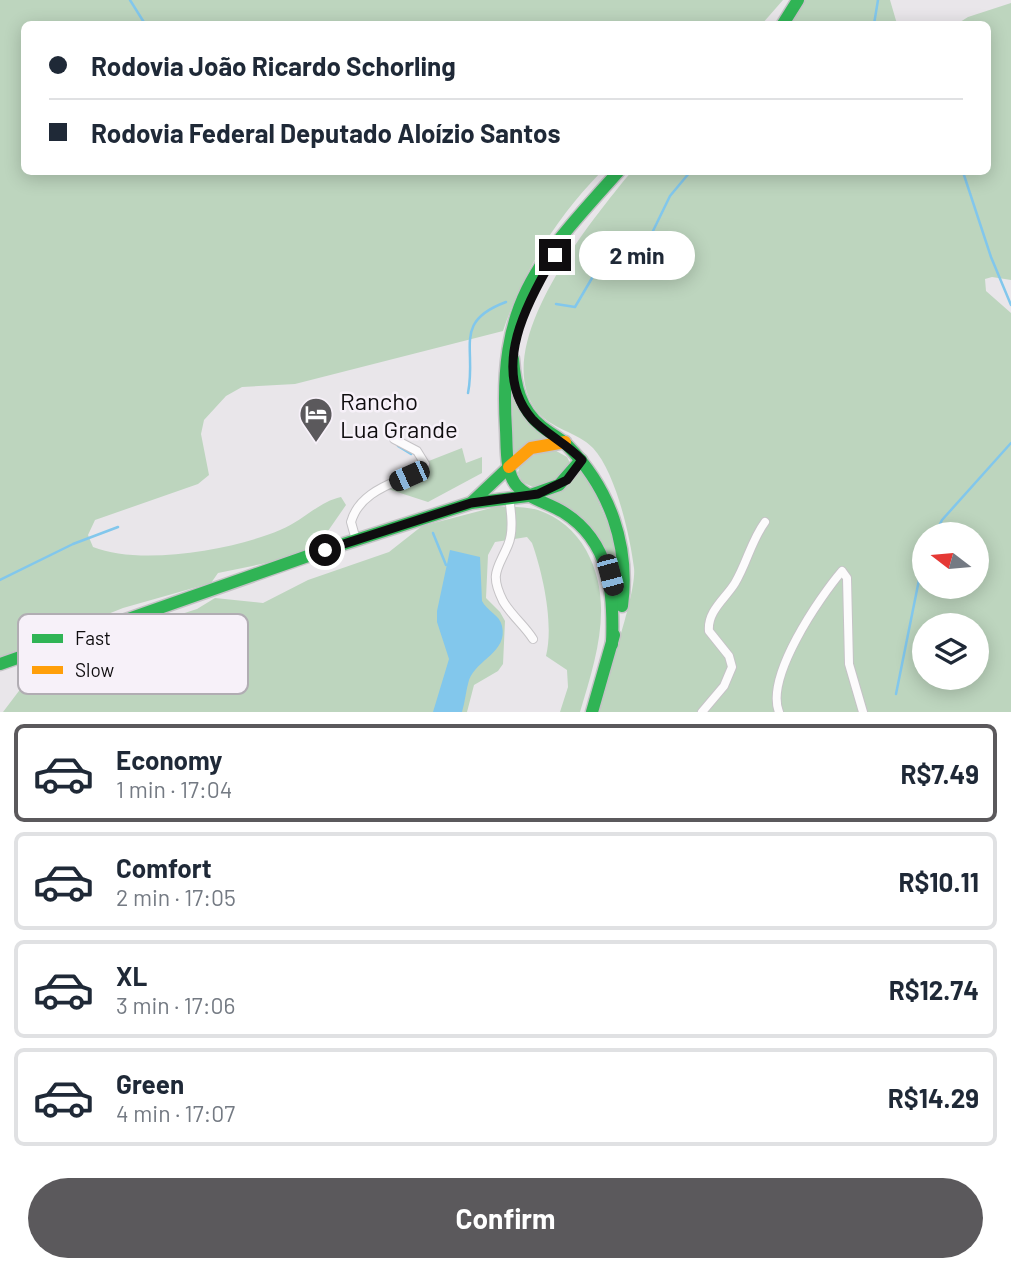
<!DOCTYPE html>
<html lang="en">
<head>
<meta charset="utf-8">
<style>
	body { margin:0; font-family:Barlow,sans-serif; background:#f2f2f3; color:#1f2937; height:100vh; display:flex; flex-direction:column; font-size:26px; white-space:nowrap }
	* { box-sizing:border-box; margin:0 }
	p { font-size:23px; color:#747a83 }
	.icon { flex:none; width:38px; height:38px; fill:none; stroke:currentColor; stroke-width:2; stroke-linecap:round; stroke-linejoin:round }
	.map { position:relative; height:712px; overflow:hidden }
	.side { display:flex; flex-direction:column; background:#fff; flex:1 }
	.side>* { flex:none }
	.banner { position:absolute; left:21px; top:21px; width:970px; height:154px; border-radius:10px; box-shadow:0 4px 18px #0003; display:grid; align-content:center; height:154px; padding:0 28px; background:#fff }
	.needle { width:46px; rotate:286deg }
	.tools { position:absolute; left:912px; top:522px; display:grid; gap:14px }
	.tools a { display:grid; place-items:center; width:77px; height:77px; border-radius:50%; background:#fff; box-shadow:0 4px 18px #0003; font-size:35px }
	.end { position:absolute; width:32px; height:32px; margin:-16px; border:9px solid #0f0d0f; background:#fff; box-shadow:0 0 0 4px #fff }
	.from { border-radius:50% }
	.bubble { position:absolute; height:49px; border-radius:24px; background:#fff; box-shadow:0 4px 18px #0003; font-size:23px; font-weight:700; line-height:49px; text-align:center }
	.car { position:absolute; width:21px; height:42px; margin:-21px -10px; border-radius:9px; box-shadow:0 0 5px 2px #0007; background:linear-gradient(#222 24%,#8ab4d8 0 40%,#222 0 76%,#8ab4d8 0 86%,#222 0) }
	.banner b { display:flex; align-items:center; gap:24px; height:66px; font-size:26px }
	.banner b+b { border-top:2px solid #e0e1e3 }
	.banner i { width:18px; height:18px; background:#1f2937 }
	ul { padding:12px 0 0; list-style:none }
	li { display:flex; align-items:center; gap:21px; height:98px; margin:0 14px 10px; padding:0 14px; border:4px solid #e0e1e3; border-radius:10px }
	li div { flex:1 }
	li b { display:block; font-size:26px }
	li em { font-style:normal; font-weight:700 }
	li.selected { border-color:#5b595c }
	li>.icon { width:63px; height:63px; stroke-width:1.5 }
	.button { display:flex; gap:14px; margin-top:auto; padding:14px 28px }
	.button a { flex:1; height:80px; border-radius:42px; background:#5b595c; color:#fff; font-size:28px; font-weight:700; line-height:80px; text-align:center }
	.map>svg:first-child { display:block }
</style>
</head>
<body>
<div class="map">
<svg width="1011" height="712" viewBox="0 0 1011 712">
	<rect width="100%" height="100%" fill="#e9e6ea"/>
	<g fill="#bdd5be" fill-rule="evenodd">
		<path d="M0,0H783L762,24H24V172H601C557,217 523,271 503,331L295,384L242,387L226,396L204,420L201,434L209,475L198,484L95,520L88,535L93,547C140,566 234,550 280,530C303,521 318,502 341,497L346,505L319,544L286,559L218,573L211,583L123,608L0,657Z"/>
		<polygon points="800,0 890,0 897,24 785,24"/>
		<path d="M1011,3V280L992,277L985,279L986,291L1011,313V712H596C605,683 637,593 634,568C630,536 616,473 593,448C578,432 550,429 536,410C488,345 592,220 631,172H987V24H957L968,17ZM924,534H976V586H924ZM924,625H976V677H924Z"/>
		<polygon points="512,387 546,438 513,454"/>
		<polygon points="549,447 567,457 570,463 564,477 535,488 522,482 518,473 520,463"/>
		<polygon points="462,448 466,463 482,457 482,473 428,502 388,489 421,464"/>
		<polygon points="584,469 613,535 618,584 601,540 541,497"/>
		<path d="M495,507C509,507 524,506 538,510C559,517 575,531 586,550C615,602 596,659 580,712H560L568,687L567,670L546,656C554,624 543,574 532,543L527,537L495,542L488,555L486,598L500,612L505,621L503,664L498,671L474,685L467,712H3L28,679L80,647L197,609L215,598L263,603L308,580L389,552L422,526Z"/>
	</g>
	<path fill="#82c7ec" d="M450,550L480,557L482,601C487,611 500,615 502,626C508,652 477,659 469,680C466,690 465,702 462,712H433L449,659L437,622V611Z"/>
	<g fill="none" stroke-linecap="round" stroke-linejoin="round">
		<g stroke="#82c7ec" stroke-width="2.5">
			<polyline points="130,0 145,24"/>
			<polyline points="874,24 878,0"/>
			<polyline points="963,172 991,257 1011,305"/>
			<polyline points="556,304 575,307 595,273 614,267 652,233 670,196 690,172"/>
			<path d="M468,393C477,348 452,322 506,302"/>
			<polyline points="398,446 411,454"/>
			<polyline points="433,533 446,565"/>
			<polyline points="935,534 942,520 1011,443"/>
			<polyline points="0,580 73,544 118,527"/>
			<polyline points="896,694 924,555"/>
		</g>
		<defs>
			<g id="street">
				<path d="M509,497C511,511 514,531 508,545C498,569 489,573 503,601C511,615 525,626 533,639"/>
				<path d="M356,540L351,522C360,490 396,483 422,469L425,464L417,451L394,439"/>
				<path d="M702,712L724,686L732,667L729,656L709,631C707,611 726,598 735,583C747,563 751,541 765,522"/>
				<path d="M779,712C765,677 819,598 842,571L847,578L849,664L863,712"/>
			</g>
			<g id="fast">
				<polyline points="783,24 798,0"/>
				<path d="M513,359C515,385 520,409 541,426C549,433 559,437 567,445C610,489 630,545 622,606"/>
				<polyline points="528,496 559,485 581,460"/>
				<polyline points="471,503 509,467"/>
				<path d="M612,644C614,592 611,542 563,512C549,503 529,499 517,486C505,473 507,447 506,430C498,301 537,262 618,172"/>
				<polyline points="0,664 325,550 471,503 528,496"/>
				<polyline points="592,712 614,635"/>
			</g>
			<polyline id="slow" points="509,467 531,448 565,442"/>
		</defs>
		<use href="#street" stroke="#c5c3c6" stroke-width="10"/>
		<use href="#fast" stroke="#c5c3c6" stroke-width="15"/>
		<use href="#slow" stroke="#c5c3c6" stroke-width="15"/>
		<use href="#street" stroke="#fcfbfc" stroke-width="8"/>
		<use href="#fast" stroke="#30b455" stroke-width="12"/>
		<use href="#slow" stroke="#ff9f0a" stroke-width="12"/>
	</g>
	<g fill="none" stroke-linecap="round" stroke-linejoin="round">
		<path stroke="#0f0d0f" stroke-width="9" d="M325,550L471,503L538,494L567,480L582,460C567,444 546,434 532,419C489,370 528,300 555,255"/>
	</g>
	<defs>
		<symbol id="hotel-pin" viewBox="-11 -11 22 30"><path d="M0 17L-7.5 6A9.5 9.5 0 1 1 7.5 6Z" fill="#5b595c" stroke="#f7f1f9"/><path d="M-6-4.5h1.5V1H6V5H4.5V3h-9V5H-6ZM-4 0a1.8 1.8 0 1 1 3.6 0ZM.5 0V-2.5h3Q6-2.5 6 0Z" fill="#fff"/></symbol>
	</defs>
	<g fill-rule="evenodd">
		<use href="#hotel-pin" x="297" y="395" width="38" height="52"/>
	</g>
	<g text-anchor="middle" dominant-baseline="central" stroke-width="5" stroke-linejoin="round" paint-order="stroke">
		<g font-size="24" fill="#0f0d0f" stroke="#f7f1f9" text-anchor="start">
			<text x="340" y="400">Rancho<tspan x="340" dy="28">Lua Grande</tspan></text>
		</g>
	</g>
	<rect x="18" y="614" width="230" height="80" rx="10" fill="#f7f1f9" stroke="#b1adb3" stroke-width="2"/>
	<rect x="32" y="634" width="31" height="9" fill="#30b455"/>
	<rect x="32" y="666" width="31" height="8" fill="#ff9f0a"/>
	<g font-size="19" fill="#0f0d0f">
		<text x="75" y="645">Fast</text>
		<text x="75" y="677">Slow</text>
	</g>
</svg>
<div class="tools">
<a><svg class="needle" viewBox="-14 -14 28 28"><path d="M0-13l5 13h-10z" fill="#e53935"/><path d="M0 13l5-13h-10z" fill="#747a83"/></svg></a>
<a><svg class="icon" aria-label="layers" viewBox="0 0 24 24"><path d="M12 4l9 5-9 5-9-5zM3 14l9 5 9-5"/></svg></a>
</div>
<i class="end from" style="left:325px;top:550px"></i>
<i class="end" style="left:555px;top:255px"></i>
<div class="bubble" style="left:579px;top:231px;width:116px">2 min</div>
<i class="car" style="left:409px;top:476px;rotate:246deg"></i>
<i class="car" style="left:610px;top:575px;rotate:165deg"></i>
<div class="banner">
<b><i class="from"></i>Rodovia João Ricardo Schorling</b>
<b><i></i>Rodovia Federal Deputado Aloízio Santos</b>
</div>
</div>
<section class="side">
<ul>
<li class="selected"><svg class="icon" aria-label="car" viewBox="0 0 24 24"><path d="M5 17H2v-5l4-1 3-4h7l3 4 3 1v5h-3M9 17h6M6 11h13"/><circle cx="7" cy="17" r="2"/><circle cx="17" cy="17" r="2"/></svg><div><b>Economy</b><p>1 min · 17:04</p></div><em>R$7.49</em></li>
<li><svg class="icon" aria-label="car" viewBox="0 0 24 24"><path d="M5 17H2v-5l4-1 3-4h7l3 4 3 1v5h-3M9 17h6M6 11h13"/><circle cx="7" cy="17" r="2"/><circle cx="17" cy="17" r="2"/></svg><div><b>Comfort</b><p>2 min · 17:05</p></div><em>R$10.11</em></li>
<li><svg class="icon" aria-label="car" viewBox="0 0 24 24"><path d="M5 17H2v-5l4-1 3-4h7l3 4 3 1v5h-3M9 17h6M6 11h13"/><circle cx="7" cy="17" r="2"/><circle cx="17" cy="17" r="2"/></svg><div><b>XL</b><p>3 min · 17:06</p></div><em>R$12.74</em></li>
<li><svg class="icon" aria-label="car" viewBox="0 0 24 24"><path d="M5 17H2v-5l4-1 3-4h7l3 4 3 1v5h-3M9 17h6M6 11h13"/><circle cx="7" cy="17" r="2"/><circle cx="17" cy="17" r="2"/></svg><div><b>Green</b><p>4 min · 17:07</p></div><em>R$14.29</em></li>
</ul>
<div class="button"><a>Confirm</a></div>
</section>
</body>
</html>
